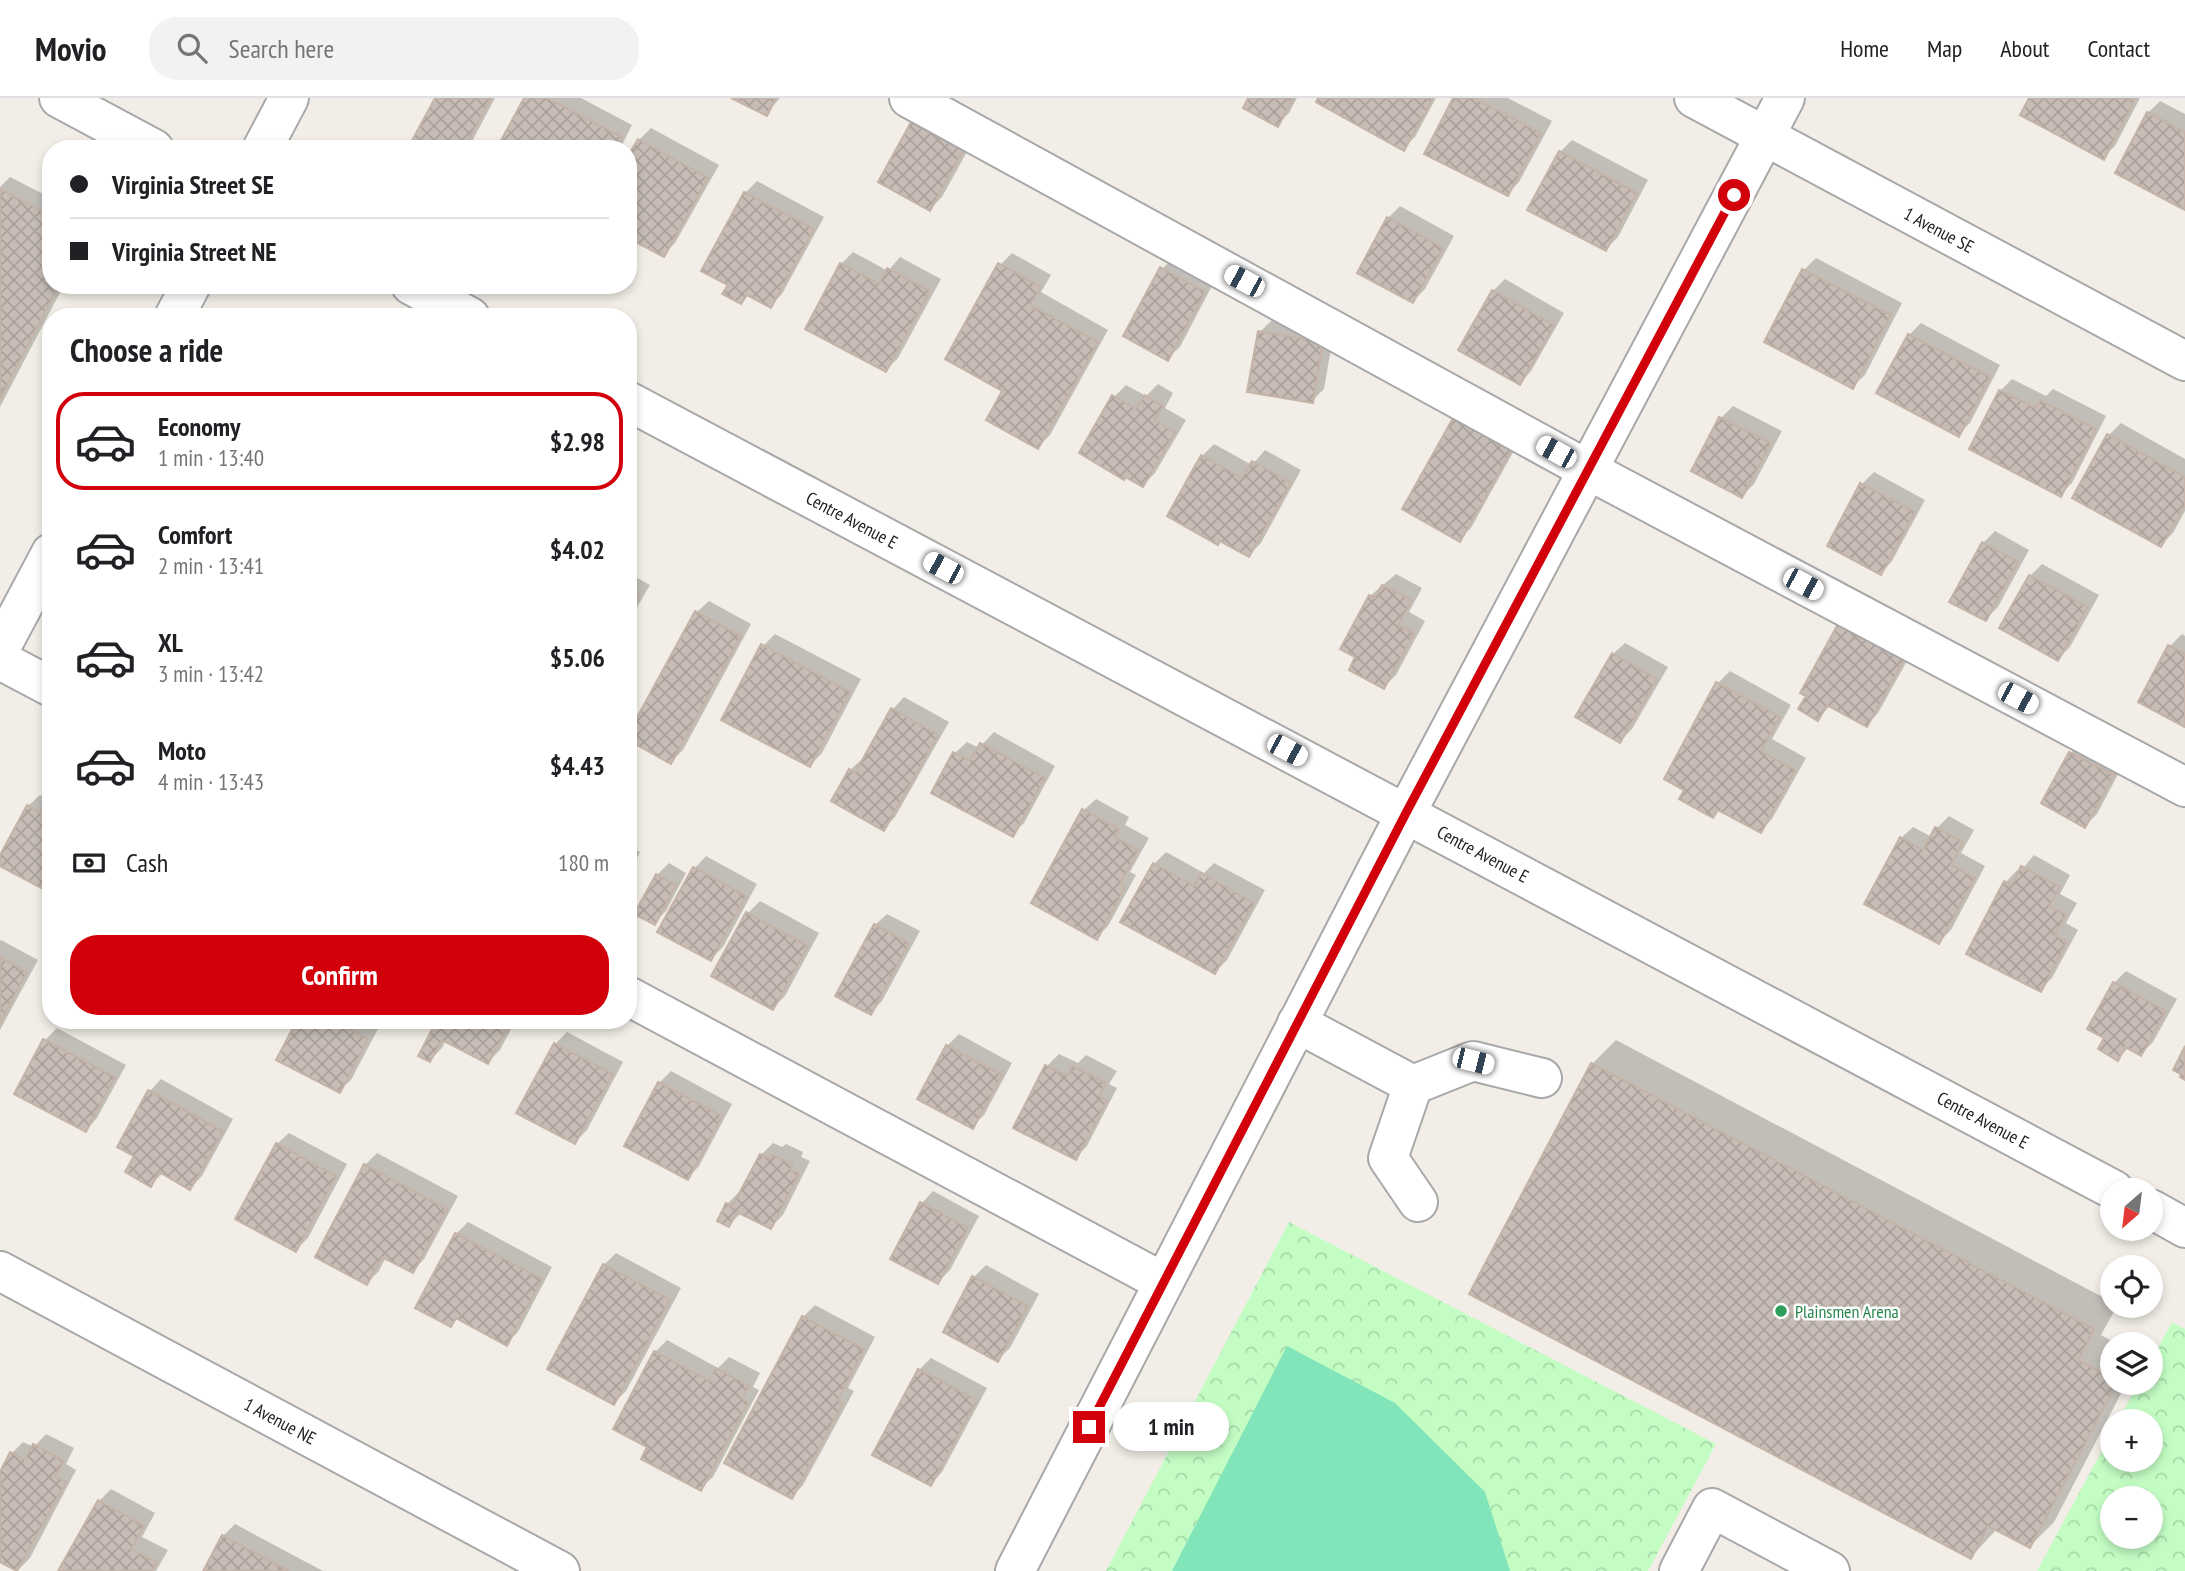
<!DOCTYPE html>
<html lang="en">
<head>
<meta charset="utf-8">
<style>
	body { margin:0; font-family:"PT Sans Narrow",sans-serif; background:#f2f2f2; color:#202124; height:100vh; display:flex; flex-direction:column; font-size:26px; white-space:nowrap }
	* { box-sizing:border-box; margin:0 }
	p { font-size:23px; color:#757577 }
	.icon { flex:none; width:38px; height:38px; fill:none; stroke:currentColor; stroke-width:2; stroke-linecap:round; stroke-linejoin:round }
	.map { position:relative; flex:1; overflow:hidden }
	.panel { position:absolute; left:42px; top:210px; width:595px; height:721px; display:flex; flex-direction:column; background:#fff; border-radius:28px; box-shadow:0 4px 10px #0003 }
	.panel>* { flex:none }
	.guide { position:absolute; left:42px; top:42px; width:595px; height:154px; border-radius:28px; box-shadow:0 4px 10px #0003; display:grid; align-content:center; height:154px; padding:0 28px; background:#fff }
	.needle { width:46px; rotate:208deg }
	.buttons { position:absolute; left:2100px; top:1080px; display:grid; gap:14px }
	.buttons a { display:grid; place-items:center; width:63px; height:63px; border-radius:50%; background:#fff; box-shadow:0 4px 10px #0003; font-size:35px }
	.end { position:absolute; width:32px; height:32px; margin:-16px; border:9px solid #d2000b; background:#fff; box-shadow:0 0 0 4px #fff }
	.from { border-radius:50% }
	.bubble { position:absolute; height:49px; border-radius:24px; background:#fff; box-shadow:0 4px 10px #0003; font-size:23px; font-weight:700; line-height:49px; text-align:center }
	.car { position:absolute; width:21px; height:42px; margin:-21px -10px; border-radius:9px; box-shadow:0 0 5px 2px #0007; background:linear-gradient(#fff 24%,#345 0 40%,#fff 0 76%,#345 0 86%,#fff 0) }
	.guide b { display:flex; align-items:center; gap:24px; height:66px; font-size:26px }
	.guide b+b { border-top:2px solid #e0e0e0 }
	.guide i { width:18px; height:18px; background:#202124 }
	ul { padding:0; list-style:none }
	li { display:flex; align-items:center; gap:21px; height:98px; margin:0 14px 10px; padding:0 14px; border:4px solid transparent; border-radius:28px }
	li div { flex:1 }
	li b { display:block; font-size:26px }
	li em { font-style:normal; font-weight:700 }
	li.active { border-color:#d2000b }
	li>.icon { width:63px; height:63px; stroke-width:1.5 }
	h2 { padding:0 28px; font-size:32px; line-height:84px }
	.pay { display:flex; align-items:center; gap:18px; height:77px; padding:0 28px; font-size:26px }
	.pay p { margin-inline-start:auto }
	.button { display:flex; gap:14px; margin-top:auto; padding:14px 28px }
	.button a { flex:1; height:80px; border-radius:28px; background:#d2000b; color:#fff; font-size:28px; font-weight:700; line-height:80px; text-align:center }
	header { display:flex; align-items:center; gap:42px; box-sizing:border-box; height:98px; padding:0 35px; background:#fff; border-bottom:2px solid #e0e0e0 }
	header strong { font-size:33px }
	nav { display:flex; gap:38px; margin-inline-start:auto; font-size:24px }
	.search { width:490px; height:63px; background:#f2f2f2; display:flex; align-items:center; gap:18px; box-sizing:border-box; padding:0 24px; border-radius:28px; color:#757577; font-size:26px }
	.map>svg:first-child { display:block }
</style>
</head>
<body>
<header>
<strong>Movio</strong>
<div class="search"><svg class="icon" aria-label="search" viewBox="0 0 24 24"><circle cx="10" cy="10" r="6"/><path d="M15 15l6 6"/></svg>Search here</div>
<nav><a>Home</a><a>Map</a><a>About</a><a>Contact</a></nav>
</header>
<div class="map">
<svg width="2185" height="1473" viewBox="0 0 2185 1473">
	<defs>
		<pattern id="park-crowns" width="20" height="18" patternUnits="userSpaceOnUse" patternTransform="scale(1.75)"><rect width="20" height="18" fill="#c3fdc4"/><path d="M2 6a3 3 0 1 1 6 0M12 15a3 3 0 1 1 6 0" fill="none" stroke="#a7d9a8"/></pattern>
		<pattern id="building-cross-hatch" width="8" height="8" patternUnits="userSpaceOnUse" patternTransform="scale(1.75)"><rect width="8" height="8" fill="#c7bdb6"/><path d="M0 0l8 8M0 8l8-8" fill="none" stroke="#aba29c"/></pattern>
	</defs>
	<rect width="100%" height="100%" fill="#f2eee7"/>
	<g fill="url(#park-crowns)" fill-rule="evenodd">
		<polygon points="1289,1124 1716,1346 1648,1473 1106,1473"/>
		<path d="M2172,1224L2185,1231V1473H2037L2112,1334V1362H2151V1323H2118L2139,1285L2151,1284V1263ZM2112,1400H2151V1438H2112Z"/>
	</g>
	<polygon fill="#81e5b9" points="1287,1248 1395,1305 1485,1394 1510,1473 1172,1473"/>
	<g fill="#0003">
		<polygon points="437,0 495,0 468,51 411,49"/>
		<polygon points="526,0 581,0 632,27 620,51 507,51"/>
		<polygon points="735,0 780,0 766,16"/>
		<polygon points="1250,0 1297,0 1289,15 1277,27"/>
		<polygon points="1320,0 1436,0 1415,39 1403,50"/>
		<polygon points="1455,0 1508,0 1552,23 1519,84 1507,96"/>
		<polygon points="2030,0 2140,0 2115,48 2103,59"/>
		<polygon points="2160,3 2185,16 2185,110 2148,15"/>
		<polygon points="924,13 974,41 942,99 930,111 912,25"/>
		<polygon points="651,30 719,67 675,145 663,157 639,42"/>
		<polygon points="1572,42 1648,82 1618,139 1606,151 1560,54"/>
		<polygon points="10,79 51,100 51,187 64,187 0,309 0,89"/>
		<polygon points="757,83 824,119 782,196 771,207 749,196 741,204 730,186 745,95"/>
		<polygon points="1400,108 1454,138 1425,191 1413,203 1388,120"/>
		<polygon points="853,154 888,173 900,159 941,181 898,260 886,272 841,166"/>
		<polygon points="1012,155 1051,177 1041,194 1108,232 1050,337 1038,349 1004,292 1000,167"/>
		<polygon points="1174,159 1215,182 1180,249 1168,260 1162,171"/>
		<polygon points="1816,160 1902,205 1865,277 1853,288 1767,244 1804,172"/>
		<polygon points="1505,181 1564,215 1531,273 1520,285 1493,193"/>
		<polygon points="1272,222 1334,233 1324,291 1312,303 1260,234"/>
		<polygon points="1921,225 2000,267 1970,325 1958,337 1878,294 1909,237"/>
		<polygon points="2012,281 2046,298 2053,291 2106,318 2072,385 2060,397 2000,293"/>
		<polygon points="1158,286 1173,295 1165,310 1186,322 1155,375 1143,387 1114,299 1126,287 1146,298"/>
		<polygon points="1733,308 1782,333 1754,386 1742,398 1721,320"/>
		<polygon points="1466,309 1521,340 1471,430 1459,441 1454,321"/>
		<polygon points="2121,325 2185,361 2185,413 2173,435 2161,447 2074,400 2109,337"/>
		<polygon points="1214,346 1252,367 1265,352 1301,372 1261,445 1249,457 1221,441 1202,358"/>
		<polygon points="1874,374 1925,402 1892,463 1881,475 1862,386"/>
		<polygon points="1995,433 2029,452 1998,509 1986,521 1983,445"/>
		<polygon points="2042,466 2099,497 2070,549 2058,561 2030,478"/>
		<polygon points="628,475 650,487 628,525"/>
		<polygon points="1396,476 1422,490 1409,514 1425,523 1396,577 1384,589 1358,558 1370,498"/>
		<polygon points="709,503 751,526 683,652 671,664 697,514"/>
		<polygon points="775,536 861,581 822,655 810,667 763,548"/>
		<polygon points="2182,536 2185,538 2185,627 2170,548"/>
		<polygon points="1625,545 1668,569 1632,631 1620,643 1613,556"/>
		<polygon points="1916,547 1878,615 1867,627 1831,607 1818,620 1801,610"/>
		<polygon points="1730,573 1791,607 1772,641 1806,660 1772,721 1761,733 1720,711 1713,718 1686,691 1666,680 1718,585"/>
		<polygon points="904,599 949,624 895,719 883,731 850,672 862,661 864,662 893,611"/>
		<polygon points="994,634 1055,668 1024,725 1012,737 955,655 967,644 979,650"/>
		<polygon points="2083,643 2124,665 2097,716 2085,728 2044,705 2071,655"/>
		<polygon points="40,697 51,702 51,793 0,766 0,761 28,708"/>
		<polygon points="1096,701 1129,719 1125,727 1149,740 1130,774 1136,777 1108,828 1096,840 1084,712"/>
		<polygon points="1949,718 1974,732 1961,755 1985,768 1951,832 1939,844 1901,740 1913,729 1932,739 1937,730"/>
		<polygon points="628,748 640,754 628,778"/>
		<polygon points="1166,754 1204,775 1214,765 1265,792 1227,862 1215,874 1154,766"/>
		<polygon points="2034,757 2070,777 2060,796 2077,805 2066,825 2078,832 2052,880 2040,892 2006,784 2017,772 2020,774"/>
		<polygon points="706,758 757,786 723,849 711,861 695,770"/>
		<polygon points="669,765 686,775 666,813 654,825 657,777"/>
		<polygon points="760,803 819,835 785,898 773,910 714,878 748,815"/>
		<polygon points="887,816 920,833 882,903 871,915 875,827"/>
		<polygon points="1,842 38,862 0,932 0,843"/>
		<polygon points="2126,873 2177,901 2153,944 2141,956 2129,949 2118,961 2107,939 2089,930 2114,885"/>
		<polygon points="299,922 366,922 379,929 351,982 339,993"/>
		<polygon points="439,922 516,922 500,952 488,964 446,942 442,950 430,962"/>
		<polygon points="57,930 126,967 97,1020 86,1032 45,942"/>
		<polygon points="567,934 623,964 587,1032 575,1044 555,946"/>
		<polygon points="959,936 1012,965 984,1017 972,1029 947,948"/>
		<polygon points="1616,942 2112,1204 2112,1208 2117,1208 2101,1237 2117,1246 2112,1246 2112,1284 2127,1284 2054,1424 2030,1448 1997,1431 1971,1459 1592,966"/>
		<polygon points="1059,956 1078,965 1086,957 1117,973 1109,986 1117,990 1087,1048 1075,1060 1047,968"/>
		<polygon points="671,973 732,1006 699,1068 688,1080 659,985"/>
		<polygon points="161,981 233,1021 202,1078 190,1090 163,1075 151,1086 137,1058 150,993"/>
		<polygon points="289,1035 347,1066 308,1140 296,1152 277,1046"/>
		<polygon points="773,1045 782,1049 786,1046 803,1054 801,1059 810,1063 783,1117 771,1129 742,1114 729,1127 727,1106 739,1094 741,1096 761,1057"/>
		<polygon points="377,1055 458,1098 424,1161 413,1173 386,1159 379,1173 367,1185 365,1067"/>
		<polygon points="933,1093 979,1118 950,1172 938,1184 922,1105"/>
		<polygon points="468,1124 552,1169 518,1234 506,1245 458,1220 451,1227 456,1136"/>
		<polygon points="616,1155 681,1190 626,1293 614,1305 604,1167"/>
		<polygon points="986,1167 1039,1196 1010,1250 998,1261 974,1179"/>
		<polygon points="815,1207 875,1239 848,1290 854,1293 803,1387 792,1399 803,1219"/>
		<polygon points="667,1242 718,1270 729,1259 760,1275 753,1289 759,1292 713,1379 701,1390 650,1349 655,1254"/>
		<polygon points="931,1260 987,1290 942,1374 931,1386 919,1272"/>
		<polygon points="46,1336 74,1350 66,1366 76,1372 30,1460 18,1472 0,1462 0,1378 12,1355 23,1344 34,1349"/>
		<polygon points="111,1391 155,1415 142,1439 168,1452 156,1473 60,1473 99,1403"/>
		<polygon points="235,1426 323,1473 205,1473 223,1438"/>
	</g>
	<g fill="url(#building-cross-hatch)" stroke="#c5b3a8" stroke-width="2">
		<polygon points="435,0 491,0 464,51 408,50"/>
		<polygon points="524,0 547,0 622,39 616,51 503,51 498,48"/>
		<polygon points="731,0 776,0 767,18"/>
		<polygon points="1248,0 1293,0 1278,29 1243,10"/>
		<polygon points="1318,0 1433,0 1404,53 1316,4"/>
		<polygon points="1453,0 1474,0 1541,35 1508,98 1424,56"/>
		<polygon points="2029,0 2128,0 2134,3 2104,62 2020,17"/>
		<polygon points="2147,14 2185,34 2185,112 2115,75"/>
		<polygon points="911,24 963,53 930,113 878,84"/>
		<polygon points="638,41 708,80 664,159 628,140 628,58"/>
		<polygon points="1559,53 1637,95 1606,153 1527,112"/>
		<polygon points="0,91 51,118 51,187 59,187 0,301"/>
		<polygon points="744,94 814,131 771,210 747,197 741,206 722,196 728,187 701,173"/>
		<polygon points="1387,119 1443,150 1413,205 1357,175"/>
		<polygon points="840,165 879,186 887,170 930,193 886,274 805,231"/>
		<polygon points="998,165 1041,189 1030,207 1098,244 1038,351 986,322 1002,293 945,261"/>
		<polygon points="1160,169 1205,194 1168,263 1123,238"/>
		<polygon points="1802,171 1891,217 1853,291 1764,244"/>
		<polygon points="1492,192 1554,227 1520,287 1458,252"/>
		<polygon points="1258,233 1323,244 1313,305 1247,294"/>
		<polygon points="1908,236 1990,279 1959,339 1876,295"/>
		<polygon points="1999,292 2036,310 2040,302 2096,331 2061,399 1969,351"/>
		<polygon points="1112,297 1136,311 1145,297 1163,308 1154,322 1175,334 1143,389 1125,379 1124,382 1079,355"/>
		<polygon points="1719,319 1771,345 1742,400 1691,373"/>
		<polygon points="1453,320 1511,353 1460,444 1402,411"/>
		<polygon points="2107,336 2185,379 2185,407 2161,449 2072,400"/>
		<polygon points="1201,357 1242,380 1252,363 1291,385 1249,459 1220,443 1218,447 1167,418"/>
		<polygon points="1860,385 1915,414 1881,477 1827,448"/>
		<polygon points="1982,444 2018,464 1986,523 1949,504"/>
		<polygon points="2029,477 2088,509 2058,563 1999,530"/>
		<polygon points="1382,487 1412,502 1398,527 1414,535 1384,591 1349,572 1355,559 1340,551 1369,497 1375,500"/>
		<polygon points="628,493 639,499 628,519"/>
		<polygon points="695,513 741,538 671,666 628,642 628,636"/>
		<polygon points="1839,524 1905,560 1867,629 1827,607 1818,623 1798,611 1806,598 1800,595"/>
		<polygon points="761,546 850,594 810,669 721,622"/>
		<polygon points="2168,547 2185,556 2185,629 2138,604"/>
		<polygon points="1612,555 1657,581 1620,645 1575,619"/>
		<polygon points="1716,584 1780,619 1761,653 1795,672 1761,735 1718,712 1713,720 1679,701 1684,692 1664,681"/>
		<polygon points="891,610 938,637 884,733 831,703 849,671 855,675"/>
		<polygon points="980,645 1045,680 1013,739 931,695 953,654 970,663"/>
		<polygon points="2069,654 2114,677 2085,730 2041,705"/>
		<polygon points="27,707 51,720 51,795 0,768 0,757"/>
		<polygon points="1082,711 1119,731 1114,739 1138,752 1120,786 1125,789 1097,842 1031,805"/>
		<polygon points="1935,729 1963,744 1951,767 1975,780 1939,846 1864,806 1900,739 1923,752"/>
		<polygon points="1153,765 1194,788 1201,775 1254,805 1215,876 1120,824"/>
		<polygon points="2021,768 2060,789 2049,808 2066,817 2055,837 2067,844 2041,894 1966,856 2004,783 2012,787"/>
		<polygon points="693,769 746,798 711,863 657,834"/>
		<polygon points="656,776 676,787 655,827 634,816"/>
		<polygon points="746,814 808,848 773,912 711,878"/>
		<polygon points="874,826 909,845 871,917 835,898"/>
		<polygon points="0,859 27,874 0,925"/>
		<polygon points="2113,884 2166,913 2141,958 2125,949 2118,963 2098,951 2104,940 2087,931"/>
		<polygon points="297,922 333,922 368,941 340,995 276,962"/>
		<polygon points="437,922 512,922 488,966 442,942 430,964 418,958"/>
		<polygon points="43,941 115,979 86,1034 14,996"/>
		<polygon points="554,945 613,976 575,1046 516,1015"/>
		<polygon points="946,947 1002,977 973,1031 917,1001"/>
		<polygon points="2185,948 2185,982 2180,979 2181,976 2173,972"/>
		<polygon points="1591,965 2094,1231 2078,1262 2112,1280 2112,1284 2117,1284 2030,1450 1988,1428 1971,1461 1469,1196"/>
		<polygon points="1045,967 1067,978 1073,968 1106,985 1099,998 1107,1003 1076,1062 1013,1030"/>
		<polygon points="658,984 722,1018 688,1082 624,1048"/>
		<polygon points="148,992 223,1033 190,1092 159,1074 151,1089 125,1074 134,1058 117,1049"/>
		<polygon points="276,1045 336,1078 296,1154 235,1121"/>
		<polygon points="760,1056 770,1061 772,1057 793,1066 790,1071 799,1076 771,1131 737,1114 729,1129 717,1123 726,1105 732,1109"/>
		<polygon points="364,1066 447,1111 413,1175 382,1159 367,1187 315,1159"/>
		<polygon points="920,1104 968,1130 938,1186 890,1161"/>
		<polygon points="455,1135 542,1181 507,1248 456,1220 451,1229 415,1210"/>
		<polygon points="603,1166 670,1202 614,1307 547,1271"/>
		<polygon points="972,1178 1028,1208 998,1264 943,1234"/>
		<polygon points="802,1218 864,1251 838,1302 843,1305 792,1401 724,1365"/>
		<polygon points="654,1253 709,1283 716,1270 749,1288 742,1301 748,1305 701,1393 641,1361 647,1349 613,1331"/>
		<polygon points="918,1271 977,1302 931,1388 872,1357"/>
		<polygon points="33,1346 64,1363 55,1379 66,1384 17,1473 0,1464 0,1374 10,1354 25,1362"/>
		<polygon points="98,1402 144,1428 131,1451 157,1464 152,1473 58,1473"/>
		<polygon points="222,1437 289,1473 203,1473"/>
	</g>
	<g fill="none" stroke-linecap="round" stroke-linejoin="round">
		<defs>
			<g id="minor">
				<polyline points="59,0 154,51"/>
				<polyline points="909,0 1588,372 2185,689"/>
				<polyline points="1694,0 2185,263"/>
				<polyline points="262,51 289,0"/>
				<polyline points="411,187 470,219"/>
				<polyline points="174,219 191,187"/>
				<polyline points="628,303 2114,1092"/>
				<polyline points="0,551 51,455"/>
				<polyline points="0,562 51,589"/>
				<polyline points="628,898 1163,1184"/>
				<polyline points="1297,925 1413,987 1473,963 1542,980"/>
				<polyline points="1413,987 1388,1060 1418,1104"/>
				<polyline points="2151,1111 2185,1130"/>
				<polyline points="0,1173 560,1473"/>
				<polyline points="1015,1473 1406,715 1785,0"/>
				<polyline points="1679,1473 1712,1410 1830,1473"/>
			</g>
		</defs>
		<use href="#minor" stroke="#a8a8a8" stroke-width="42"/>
		<use href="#minor" stroke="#fff" stroke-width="38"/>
	</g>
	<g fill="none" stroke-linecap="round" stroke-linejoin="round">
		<polyline stroke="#d2000b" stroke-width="9" points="1089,1329 1406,715 1734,97"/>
	</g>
	<circle fill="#2e9e5b" stroke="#fff" stroke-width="2.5" cx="1781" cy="1213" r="7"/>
	<g text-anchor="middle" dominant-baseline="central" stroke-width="5" stroke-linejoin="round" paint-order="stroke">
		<g font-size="18" fill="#212121" stroke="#fff">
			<text transform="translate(1939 132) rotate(28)">1 Avenue SE</text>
			<text transform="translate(852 422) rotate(28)">Centre Avenue E</text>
			<text transform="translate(1483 756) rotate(28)">Centre Avenue E</text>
			<text transform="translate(1983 1022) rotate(28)">Centre Avenue E</text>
			<text transform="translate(280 1323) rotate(28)">1 Avenue NE</text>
		</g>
		<g font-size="18" fill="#27864d" stroke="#fff" text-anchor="start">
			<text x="1795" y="1213">Plainsmen Arena</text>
		</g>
	</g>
</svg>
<div class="buttons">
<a><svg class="needle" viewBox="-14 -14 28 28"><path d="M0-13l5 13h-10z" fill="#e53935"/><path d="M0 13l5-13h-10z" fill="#757577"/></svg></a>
<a><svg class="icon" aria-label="locate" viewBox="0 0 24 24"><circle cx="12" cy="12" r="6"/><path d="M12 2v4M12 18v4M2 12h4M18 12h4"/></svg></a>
<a><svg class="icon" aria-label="layers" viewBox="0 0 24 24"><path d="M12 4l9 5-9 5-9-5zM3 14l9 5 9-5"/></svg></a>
<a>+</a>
<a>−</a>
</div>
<i class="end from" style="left:1734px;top:97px"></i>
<i class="end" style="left:1089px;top:1329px"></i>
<div class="bubble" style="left:1113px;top:1304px;width:116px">1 min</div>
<i class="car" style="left:1244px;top:183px;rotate:298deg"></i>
<i class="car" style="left:1556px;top:354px;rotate:299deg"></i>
<i class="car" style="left:943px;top:470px;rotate:298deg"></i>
<i class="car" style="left:1803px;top:486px;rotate:118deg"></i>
<i class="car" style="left:2018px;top:600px;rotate:118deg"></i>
<i class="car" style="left:1287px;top:652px;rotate:118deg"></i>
<i class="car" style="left:1473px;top:963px;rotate:104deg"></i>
<div class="guide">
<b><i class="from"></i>Virginia Street SE</b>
<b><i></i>Virginia Street NE</b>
</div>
<section class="panel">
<h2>Choose a ride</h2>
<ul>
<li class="active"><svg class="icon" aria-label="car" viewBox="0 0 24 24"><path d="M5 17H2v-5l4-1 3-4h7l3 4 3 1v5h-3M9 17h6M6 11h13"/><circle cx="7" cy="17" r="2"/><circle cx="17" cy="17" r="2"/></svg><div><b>Economy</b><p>1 min · 13:40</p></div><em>$2.98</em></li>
<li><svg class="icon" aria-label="car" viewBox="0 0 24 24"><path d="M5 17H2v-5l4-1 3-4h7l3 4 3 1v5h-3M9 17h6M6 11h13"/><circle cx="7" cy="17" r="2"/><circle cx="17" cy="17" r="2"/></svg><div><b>Comfort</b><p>2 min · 13:41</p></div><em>$4.02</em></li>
<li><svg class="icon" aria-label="car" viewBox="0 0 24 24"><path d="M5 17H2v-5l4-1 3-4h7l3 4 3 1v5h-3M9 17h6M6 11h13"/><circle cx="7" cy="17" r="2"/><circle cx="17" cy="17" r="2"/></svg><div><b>XL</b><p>3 min · 13:42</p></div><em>$5.06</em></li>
<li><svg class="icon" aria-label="car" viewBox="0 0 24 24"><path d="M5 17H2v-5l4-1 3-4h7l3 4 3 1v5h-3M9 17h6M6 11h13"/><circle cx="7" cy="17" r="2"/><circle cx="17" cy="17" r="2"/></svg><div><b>Moto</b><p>4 min · 13:43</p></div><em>$4.43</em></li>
</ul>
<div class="pay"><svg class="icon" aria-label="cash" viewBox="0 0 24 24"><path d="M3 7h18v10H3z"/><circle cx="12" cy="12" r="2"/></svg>Cash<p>180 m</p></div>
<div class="button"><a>Confirm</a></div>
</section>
</div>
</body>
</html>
